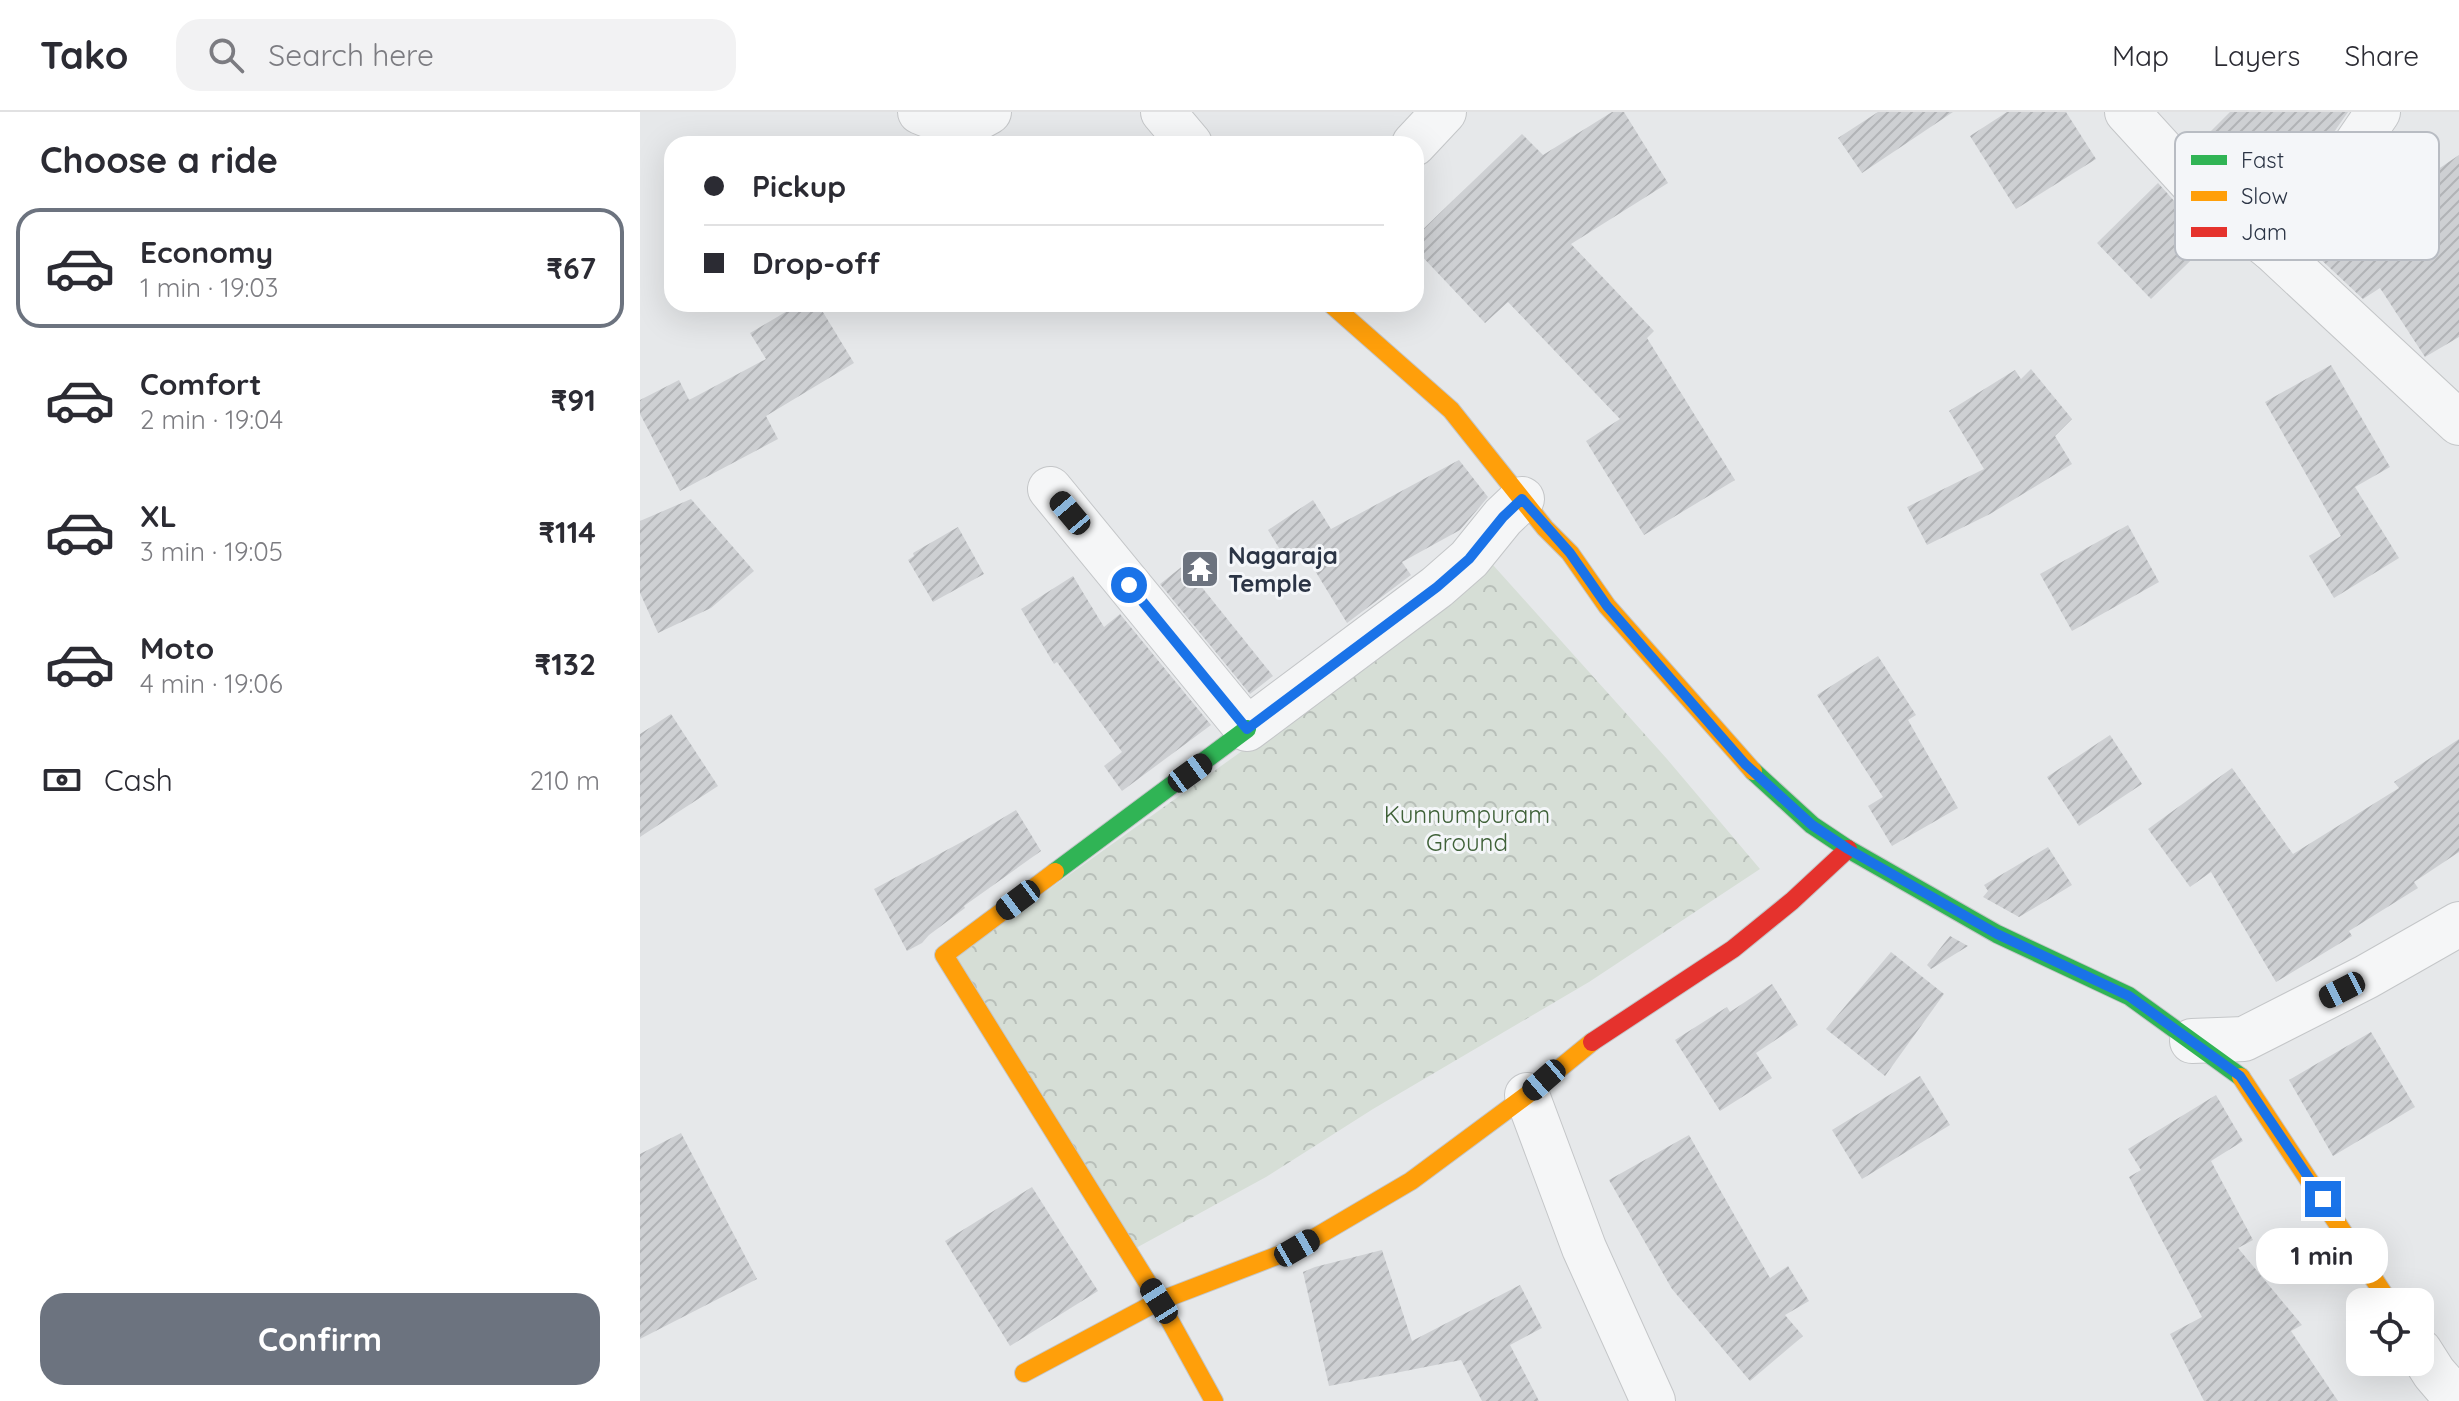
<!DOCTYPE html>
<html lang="en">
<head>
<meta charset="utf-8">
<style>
	body { margin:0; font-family:Quicksand,sans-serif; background:#f2f2f3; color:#2b2b33; height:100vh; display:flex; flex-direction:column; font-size:30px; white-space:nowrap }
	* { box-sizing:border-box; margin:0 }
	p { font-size:26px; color:#7c7c81 }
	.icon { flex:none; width:44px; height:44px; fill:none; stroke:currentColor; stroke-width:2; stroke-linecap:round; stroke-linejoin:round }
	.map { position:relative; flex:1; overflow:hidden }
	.drawer { display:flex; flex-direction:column; background:#fff; width:640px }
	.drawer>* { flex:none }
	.banner { position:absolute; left:24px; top:24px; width:760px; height:176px; border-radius:24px; box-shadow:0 8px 32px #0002; display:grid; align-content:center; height:176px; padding:0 40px; background:#fff }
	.tools { position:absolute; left:1706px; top:1176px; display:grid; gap:16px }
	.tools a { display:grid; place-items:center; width:88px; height:88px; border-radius:16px; background:#fff; box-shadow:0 8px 32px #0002; font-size:40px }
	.end { position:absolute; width:36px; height:36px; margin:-18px; border:10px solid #1a73e8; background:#fff; box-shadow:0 0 0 4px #fff }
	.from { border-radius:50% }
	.bubble { position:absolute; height:56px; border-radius:24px; background:#fff; box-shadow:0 8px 32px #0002; font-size:26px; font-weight:700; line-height:56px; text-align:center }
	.car { position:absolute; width:24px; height:48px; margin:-24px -12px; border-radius:10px; box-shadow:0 0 6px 2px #0007; background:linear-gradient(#222 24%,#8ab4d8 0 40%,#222 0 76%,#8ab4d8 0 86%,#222 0) }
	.banner b { display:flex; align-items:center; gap:28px; height:76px; font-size:30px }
	.banner b+b { border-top:2px solid #e1e1e2 }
	.banner i { width:20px; height:20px; background:#2b2b33 }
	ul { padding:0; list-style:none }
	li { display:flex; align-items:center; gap:24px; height:120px; margin:0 16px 12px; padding:0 24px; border:4px solid transparent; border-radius:24px }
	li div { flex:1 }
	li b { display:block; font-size:30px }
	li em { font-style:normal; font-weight:700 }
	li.selected { border-color:#6c737f }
	li>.icon { width:72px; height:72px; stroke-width:1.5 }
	h2 { padding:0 40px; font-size:36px; line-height:96px }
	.pay { display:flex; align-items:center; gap:20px; height:88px; padding:0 40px; font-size:30px }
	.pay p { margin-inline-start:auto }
	.button { display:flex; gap:16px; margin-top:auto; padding:16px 40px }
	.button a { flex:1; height:92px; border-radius:24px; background:#6c737f; color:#fff; font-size:32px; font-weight:700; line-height:92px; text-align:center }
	header { display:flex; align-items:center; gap:48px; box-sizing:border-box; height:112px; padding:0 40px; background:#fff; border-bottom:2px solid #e1e1e2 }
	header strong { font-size:38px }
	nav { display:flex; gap:44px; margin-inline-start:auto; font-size:28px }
	.search { width:560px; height:72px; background:#f2f2f3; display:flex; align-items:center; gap:20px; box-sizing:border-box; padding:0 28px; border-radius:24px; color:#7c7c81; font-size:30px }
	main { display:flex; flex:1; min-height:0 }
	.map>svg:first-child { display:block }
</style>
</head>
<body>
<header>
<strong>Tako</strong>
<div class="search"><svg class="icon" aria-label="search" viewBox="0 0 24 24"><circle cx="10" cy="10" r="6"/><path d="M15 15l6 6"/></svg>Search here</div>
<nav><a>Map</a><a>Layers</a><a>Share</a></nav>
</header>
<main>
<section class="drawer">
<h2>Choose a ride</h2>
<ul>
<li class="selected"><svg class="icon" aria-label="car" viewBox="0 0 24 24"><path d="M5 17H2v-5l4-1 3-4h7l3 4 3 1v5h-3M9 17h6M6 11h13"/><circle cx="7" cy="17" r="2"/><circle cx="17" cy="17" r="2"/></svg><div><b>Economy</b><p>1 min · 19:03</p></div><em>₹67</em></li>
<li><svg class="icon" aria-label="car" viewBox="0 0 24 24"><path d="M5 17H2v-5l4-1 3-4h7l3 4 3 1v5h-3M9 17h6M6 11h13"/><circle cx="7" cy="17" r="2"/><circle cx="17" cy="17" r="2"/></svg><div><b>Comfort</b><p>2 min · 19:04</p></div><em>₹91</em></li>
<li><svg class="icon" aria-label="car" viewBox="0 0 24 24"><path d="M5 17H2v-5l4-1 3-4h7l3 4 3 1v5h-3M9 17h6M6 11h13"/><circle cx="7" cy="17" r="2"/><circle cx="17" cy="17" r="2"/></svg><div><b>XL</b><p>3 min · 19:05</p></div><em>₹114</em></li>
<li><svg class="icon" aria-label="car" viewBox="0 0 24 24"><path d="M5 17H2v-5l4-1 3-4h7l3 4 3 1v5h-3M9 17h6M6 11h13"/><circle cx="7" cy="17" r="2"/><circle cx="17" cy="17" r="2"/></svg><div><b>Moto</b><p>4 min · 19:06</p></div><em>₹132</em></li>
</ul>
<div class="pay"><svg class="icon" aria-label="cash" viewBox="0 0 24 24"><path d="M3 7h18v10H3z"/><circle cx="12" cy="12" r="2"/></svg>Cash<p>210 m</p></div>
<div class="button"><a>Confirm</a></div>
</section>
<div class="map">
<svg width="1819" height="1289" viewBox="0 0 1819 1289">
	<defs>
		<pattern id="forest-crowns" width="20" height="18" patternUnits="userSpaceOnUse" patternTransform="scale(2)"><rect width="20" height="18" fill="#d6ded6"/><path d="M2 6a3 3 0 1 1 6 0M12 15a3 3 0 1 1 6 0" fill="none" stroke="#b8bfb9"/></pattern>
		<pattern id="building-hatch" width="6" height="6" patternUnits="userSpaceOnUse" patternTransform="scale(2)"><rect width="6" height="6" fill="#ced0d3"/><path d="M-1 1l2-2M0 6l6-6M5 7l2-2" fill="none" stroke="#b1b3b6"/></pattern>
	</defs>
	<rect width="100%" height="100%" fill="#e6e8ea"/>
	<polygon fill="url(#forest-crowns)" points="853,453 1027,647 1120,757 949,870 733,997 626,1065 496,1136 312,847 747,535"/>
	<g fill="url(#building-hatch)">
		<polygon points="972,0 984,0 1028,71 931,132 1014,219 1007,226 1095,368 1004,423 946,329 980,307 868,190 845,211 776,138 776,124 882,22 903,43"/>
		<polygon points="1238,0 1313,0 1222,61 1198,26"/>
		<polygon points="1367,0 1426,0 1456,47 1376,97 1330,24"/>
		<polygon points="1590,0 1708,0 1676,46 1645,83 1569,21"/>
		<polygon points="1819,43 1819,225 1785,245 1740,176 1723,187 1674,141"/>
		<polygon points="1518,71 1546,102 1576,124 1511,187 1457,131"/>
		<polygon points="159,192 178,192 214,251 126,304 138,327 40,379 0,302 0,288 39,268 49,288 126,247 110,221"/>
		<polygon points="1691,253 1750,355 1715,375 1759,446 1694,486 1669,444 1701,424 1625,290"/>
		<polygon points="1391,257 1432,307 1415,324 1432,352 1350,402 1287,433 1267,395 1344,357 1309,299 1375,258 1381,267"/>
		<polygon points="819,348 848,385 820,418 762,450 771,463 707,511 666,444 650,454 628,418 673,388 691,417"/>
		<polygon points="51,387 114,459 71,496 18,521 0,481 0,409"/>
		<polygon points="1488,413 1519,470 1432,519 1400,462"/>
		<polygon points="318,415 344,462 293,490 268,448 274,444 273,441"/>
		<polygon points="544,453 633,564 610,582 520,472"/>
		<polygon points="433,464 464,515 480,502 571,613 482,679 464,654 482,640 417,550 414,552 381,497"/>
		<polygon points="1238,544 1276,603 1268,608 1318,696 1252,734 1228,694 1243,685 1177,583"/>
		<polygon points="31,602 78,674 0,725 0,622"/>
		<polygon points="1470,623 1502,672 1439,714 1407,665"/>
		<polygon points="1819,627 1819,740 1774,770 1778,776 1709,819 1712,824 1636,870 1571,760 1550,775 1508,717 1592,656 1653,742 1759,676 1754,670"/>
		<polygon points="376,698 401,739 324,794 325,796 289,823 282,831 267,839 234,777 331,725"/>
		<polygon points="1408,735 1432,773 1379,805 1343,785 1348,779 1344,773"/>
		<polygon points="1310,824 1328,834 1291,857 1287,853"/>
		<polygon points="1251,840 1304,882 1245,964 1186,917"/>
		<polygon points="1132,872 1158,913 1116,941 1132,966 1080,999 1035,928 1087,895 1090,900"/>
		<polygon points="1731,920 1775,995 1693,1044 1649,968"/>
		<polygon points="1280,964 1310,1013 1222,1067 1192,1018"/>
		<polygon points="1576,983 1603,1029 1571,1049 1613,1128 1598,1136 1662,1213 1651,1219 1698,1289 1564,1289 1530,1222 1562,1205 1489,1065 1501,1058 1488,1037"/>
		<polygon points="41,1021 117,1167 0,1227 0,1042"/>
		<polygon points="1049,1023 1130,1166 1148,1154 1169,1189 1145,1203 1163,1224 1110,1269 1032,1177 969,1068"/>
		<polygon points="392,1075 458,1179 370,1234 305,1129"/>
		<polygon points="742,1138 772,1229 880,1173 902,1216 870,1233 899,1289 842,1289 821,1248 689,1274 663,1160 675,1155"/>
	</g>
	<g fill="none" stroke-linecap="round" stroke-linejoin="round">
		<defs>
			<g id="street">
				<polyline points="280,0 320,16 349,0"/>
				<polyline points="523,0 550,32"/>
				<polyline points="1487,0 1562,82 1632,137 1819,311"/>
				<polyline points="774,32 804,0"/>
				<polyline points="1632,137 1693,66 1738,0"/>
				<polyline points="410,377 607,617 797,475 829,447 863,405 882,387"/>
				<polyline points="1552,929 1604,927 1726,865 1819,812"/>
				<polyline points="887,983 944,1136 1013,1289"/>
				<polyline points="1780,1239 1794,1261 1818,1289"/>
			</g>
			<g id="fast">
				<polyline points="1113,659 1172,713 1208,737 1357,822 1489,884 1601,965"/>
				<polyline points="415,760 607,617"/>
			</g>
			<g id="slow">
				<polyline points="691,192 811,298 905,416 930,441 967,494 1113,659"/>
				<polyline points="415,760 304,843 519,1189 574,1289"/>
				<polyline points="1601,965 1749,1190"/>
				<polyline points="384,1261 519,1189 657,1136 771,1069 887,983 952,930"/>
			</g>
			<polyline id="jam" points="952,930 1093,837 1152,789 1208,737"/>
		</defs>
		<use href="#street" stroke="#c4c6c8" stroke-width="46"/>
		<use href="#fast" stroke="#c4c6c8" stroke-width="20"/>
		<use href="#slow" stroke="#c4c6c8" stroke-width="20"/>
		<use href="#jam" stroke="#c4c6c8" stroke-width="20"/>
		<use href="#street" stroke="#f5f6f7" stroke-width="44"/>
		<use href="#fast" stroke="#30b455" stroke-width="18"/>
		<use href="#slow" stroke="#ff9f0a" stroke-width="18"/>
		<use href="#jam" stroke="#e5322d" stroke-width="18"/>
	</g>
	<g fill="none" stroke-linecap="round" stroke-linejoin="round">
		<polyline stroke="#1a73e8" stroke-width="10" points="489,473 607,617 797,475 829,447 863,405 882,387 930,441 967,494 1105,652 1172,713 1208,737 1357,822 1489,884 1600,964 1683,1087"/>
	</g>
	<defs>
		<symbol id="temple-square" viewBox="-11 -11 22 22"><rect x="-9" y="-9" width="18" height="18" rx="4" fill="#6c737f" stroke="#f4f6f9"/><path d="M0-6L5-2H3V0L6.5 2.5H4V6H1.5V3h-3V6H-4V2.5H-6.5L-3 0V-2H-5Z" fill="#fff"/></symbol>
	</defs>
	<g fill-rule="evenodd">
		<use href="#temple-square" x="538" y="435" width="44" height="44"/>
	</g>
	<g text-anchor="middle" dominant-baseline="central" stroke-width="6" stroke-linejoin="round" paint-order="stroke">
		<g font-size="24" font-weight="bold" fill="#2b3445" stroke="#f4f6f9" text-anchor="start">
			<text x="588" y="443">Nagaraja<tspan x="588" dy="28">Temple</tspan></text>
		</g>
		<g font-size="24" fill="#3f6138" stroke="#f4f6f9">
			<text x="827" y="702">Kunnumpuram<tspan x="827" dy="28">Ground</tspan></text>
		</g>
	</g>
	<rect x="1535" y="20" width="264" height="128" rx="12" fill="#f4f6f9" stroke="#b8bcc3" stroke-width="2"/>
	<rect x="1551" y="43" width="36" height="10" fill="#30b455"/>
	<rect x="1551" y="79" width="36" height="10" fill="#ff9f0a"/>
	<rect x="1551" y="115" width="36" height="10" fill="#e5322d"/>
	<g font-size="22" fill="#2b3445">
		<text x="1601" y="56">Fast</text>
		<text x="1601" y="92">Slow</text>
		<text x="1601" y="128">Jam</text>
	</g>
</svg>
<div class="tools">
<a><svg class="icon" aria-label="locate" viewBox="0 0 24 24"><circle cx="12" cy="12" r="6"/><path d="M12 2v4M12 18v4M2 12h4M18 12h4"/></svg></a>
</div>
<i class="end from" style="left:489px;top:473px"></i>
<i class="end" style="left:1683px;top:1087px"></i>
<div class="bubble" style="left:1616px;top:1116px;width:132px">1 min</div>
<i class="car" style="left:430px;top:401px;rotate:320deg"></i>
<i class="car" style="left:550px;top:661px;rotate:54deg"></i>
<i class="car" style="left:378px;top:788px;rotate:233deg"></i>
<i class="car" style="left:1702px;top:878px;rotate:243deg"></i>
<i class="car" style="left:904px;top:968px;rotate:229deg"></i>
<i class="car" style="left:657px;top:1136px;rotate:60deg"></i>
<i class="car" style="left:519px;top:1189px;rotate:328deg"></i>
<div class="banner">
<b><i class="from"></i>Pickup</b>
<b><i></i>Drop-off</b>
</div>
</div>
</main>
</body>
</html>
